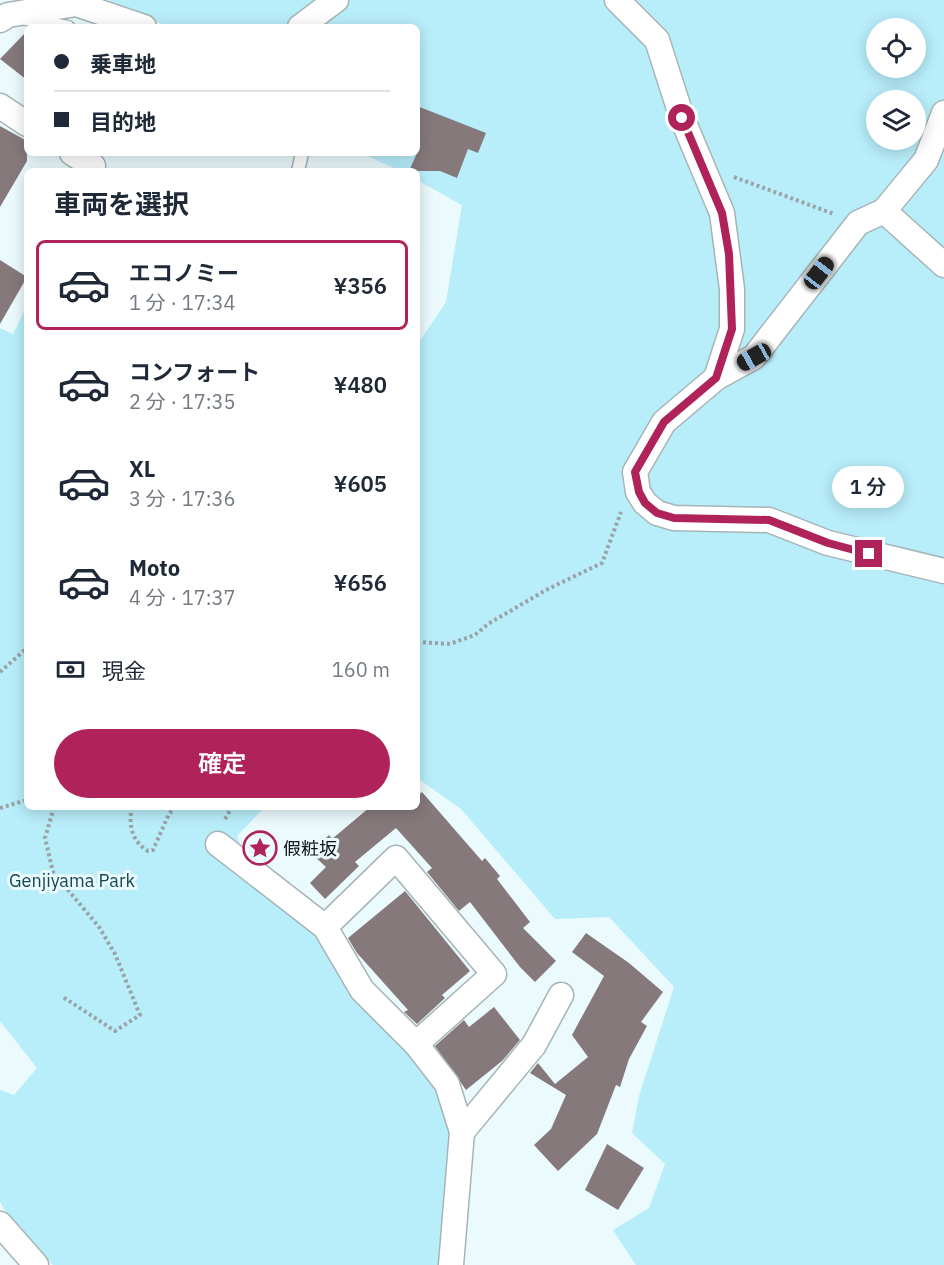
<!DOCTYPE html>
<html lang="ja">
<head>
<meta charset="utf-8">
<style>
	body { margin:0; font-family:"IBM Plex Sans","Noto Sans JP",sans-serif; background:#f2f2f3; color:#1f2937; height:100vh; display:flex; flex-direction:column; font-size:22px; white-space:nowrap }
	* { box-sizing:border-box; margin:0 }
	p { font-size:20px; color:#747a83 }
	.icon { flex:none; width:33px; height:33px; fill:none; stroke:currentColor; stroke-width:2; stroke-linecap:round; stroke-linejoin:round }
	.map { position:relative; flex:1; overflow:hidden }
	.details { position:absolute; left:24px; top:168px; width:396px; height:642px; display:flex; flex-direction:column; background:#fff; border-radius:9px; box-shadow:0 3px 15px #0003 }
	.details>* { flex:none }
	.banner { position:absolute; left:24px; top:24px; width:396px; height:132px; border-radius:9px; box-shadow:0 3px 15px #0003; display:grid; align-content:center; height:132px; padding:0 30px; background:#fff }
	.controls { position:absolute; left:866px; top:18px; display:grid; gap:12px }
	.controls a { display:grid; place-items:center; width:60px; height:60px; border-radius:50%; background:#fff; box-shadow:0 3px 15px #0003; font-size:30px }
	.end { position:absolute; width:27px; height:27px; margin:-14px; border:8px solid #b0225a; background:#fff; box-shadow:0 0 0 3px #fff }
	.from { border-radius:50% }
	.bubble { position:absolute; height:42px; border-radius:21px; background:#fff; box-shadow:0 3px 15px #0003; font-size:20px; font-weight:600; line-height:42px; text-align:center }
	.car { position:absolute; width:18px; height:36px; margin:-18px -9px; border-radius:8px; box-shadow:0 0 4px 2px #0007; background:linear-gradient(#222 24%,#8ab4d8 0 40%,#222 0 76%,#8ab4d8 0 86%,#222 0) }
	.banner b { display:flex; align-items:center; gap:21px; height:57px; font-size:22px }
	.banner b+b { border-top:2px solid #e0e1e3 }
	.banner i { width:15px; height:15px; background:#1f2937 }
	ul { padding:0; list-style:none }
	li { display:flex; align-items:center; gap:18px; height:90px; margin:0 12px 9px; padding:0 18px; border:3px solid transparent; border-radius:9px }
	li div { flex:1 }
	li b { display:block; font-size:22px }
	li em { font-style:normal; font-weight:600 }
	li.active { border-color:#b0225a }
	li>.icon { width:54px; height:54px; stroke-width:1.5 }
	h2 { padding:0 30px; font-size:27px; line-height:72px }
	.pay { display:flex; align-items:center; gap:15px; height:66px; padding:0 30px; font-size:22px }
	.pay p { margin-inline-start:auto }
	.button { display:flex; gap:12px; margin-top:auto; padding:12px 30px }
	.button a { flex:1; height:69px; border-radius:36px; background:#b0225a; color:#fff; font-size:24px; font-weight:600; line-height:69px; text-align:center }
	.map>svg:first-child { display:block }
</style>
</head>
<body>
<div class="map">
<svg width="944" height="1265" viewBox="0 0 944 1265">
	<rect width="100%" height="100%" fill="#ebfafd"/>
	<g fill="#b8eefa" fill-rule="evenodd">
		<path d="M108,0H944V1265H636L613,1230L649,1208L665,1164L632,1133L639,1096L674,987L609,917L555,919L461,809L417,778V345L446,302L462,205L417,180V171H400L361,153H417V27H169ZM876,28H915V68H876ZM876,100H915V140H876Z"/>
		<polygon points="27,305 27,807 265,807 237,836 245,858 410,1034 468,1138 440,1265 53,1265 10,1219 0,1202 0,1090 14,1095 37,1068 0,1021 0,328 13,334"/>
	</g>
	<g fill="#86797c">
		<polygon points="27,31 27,80 0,59"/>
		<polygon points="417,106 486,133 478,153 468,149 457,178 440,171 409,171 417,153"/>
		<polygon points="0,126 27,141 27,161 0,207"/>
		<polygon points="0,260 27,277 0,324"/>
		<polygon points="422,792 482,861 485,858 500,876 497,879 530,922 523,928 556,961 535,982 520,967 470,902 459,911 427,872 432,868 396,828 355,862 359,866 325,899 310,883 326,867 311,853 329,835 332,839 370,807 417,807 417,796"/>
		<polygon points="405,891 470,971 442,995 445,998 417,1024 404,1012 408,1010 357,953 348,938"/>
		<polygon points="586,933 629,963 663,992 641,1022 647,1026 629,1059 620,1087 616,1085 597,1134 558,1171 534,1145 551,1129 566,1095 530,1073 538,1063 555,1084 588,1057 572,1035 604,976 572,952"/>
		<polygon points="494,1007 520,1040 502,1061 466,1090 435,1046 464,1020 469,1027"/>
		<polygon points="607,1144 644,1168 618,1210 585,1190"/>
	</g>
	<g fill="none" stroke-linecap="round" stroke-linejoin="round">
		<defs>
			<g id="lane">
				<polyline points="26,19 68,27"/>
				<polyline points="298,171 302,153"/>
			</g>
			<g id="street">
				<polyline points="617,0 657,40 682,118 722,213 732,289 732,329 716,378 664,422 635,472 638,492 645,503 657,513 674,518 769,520 828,543 944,571"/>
				<polyline points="0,20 8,15 76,4 144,27"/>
				<polyline points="300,27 336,0"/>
				<polyline points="0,106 27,124"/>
				<polyline points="72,153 93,166"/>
				<polyline points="884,211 944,265"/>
				<polyline points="716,378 754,357 858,223 884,211 926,160 944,113"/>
				<polyline points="218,844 325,927 362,990 416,1044 447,1084 462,1132 451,1265"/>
				<polyline points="325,927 396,858 494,974 416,1044"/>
				<polyline points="462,1132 534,1045 561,995"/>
				<polyline points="0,1224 36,1265"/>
			</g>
		</defs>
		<use href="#lane" stroke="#a6b4b7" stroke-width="15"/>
		<use href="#street" stroke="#a6b4b7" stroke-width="27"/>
		<g stroke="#99a4a7" stroke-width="4" stroke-dasharray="3 3" stroke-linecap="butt">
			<polyline points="734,177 834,214"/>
			<polyline points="417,642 450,644 475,635 488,624 546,590 602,563 621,512"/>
			<polyline points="0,672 27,648"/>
			<polyline points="54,807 45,838 53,872 99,927 115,954 140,1015 115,1031 63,997"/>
			<path d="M132,807C128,824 132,842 148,851L153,850L169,814L175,807"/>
			<polyline points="0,808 27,800"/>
			<polyline points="225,819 232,807"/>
		</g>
		<use href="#lane" stroke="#fff" stroke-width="12"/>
		<use href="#street" stroke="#fff" stroke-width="24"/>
	</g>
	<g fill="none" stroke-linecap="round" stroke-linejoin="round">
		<polyline stroke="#b0225a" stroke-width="8" points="682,118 722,213 729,254 732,329 716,378 664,422 635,472 639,492 645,503 657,513 674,518 769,520 828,543 869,554"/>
	</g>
	<defs>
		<symbol id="sight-ring" viewBox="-11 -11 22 22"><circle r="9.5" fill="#ebfafd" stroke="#b0225a" stroke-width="1.5"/><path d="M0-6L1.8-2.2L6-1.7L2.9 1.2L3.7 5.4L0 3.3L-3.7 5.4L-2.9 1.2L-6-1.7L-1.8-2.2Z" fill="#b0225a"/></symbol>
	</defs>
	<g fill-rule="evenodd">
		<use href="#sight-ring" x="241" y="829" width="38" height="38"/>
	</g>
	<g text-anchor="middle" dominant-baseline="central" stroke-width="6" stroke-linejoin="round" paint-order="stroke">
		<g font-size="18" fill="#0e1415" stroke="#ebfafd" text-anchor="start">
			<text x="283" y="848">假粧坂</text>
		</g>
		<g font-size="18" fill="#124751" stroke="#ebfafd">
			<text x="72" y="880">Genjiyama Park</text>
		</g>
	</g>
</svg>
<div class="controls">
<a><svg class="icon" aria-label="locate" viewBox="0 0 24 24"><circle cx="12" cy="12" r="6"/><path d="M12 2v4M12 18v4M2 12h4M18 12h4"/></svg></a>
<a><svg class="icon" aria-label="layers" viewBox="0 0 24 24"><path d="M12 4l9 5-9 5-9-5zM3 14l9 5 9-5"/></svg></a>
</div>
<i class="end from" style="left:682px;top:118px"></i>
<i class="end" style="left:869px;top:554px"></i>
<div class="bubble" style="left:832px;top:466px;width:72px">1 分</div>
<i class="car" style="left:819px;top:273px;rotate:38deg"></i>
<i class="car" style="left:754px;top:357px;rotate:241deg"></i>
<div class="banner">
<b><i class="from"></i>乗車地</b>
<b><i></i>目的地</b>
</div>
<section class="details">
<h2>車両を選択</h2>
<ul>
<li class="active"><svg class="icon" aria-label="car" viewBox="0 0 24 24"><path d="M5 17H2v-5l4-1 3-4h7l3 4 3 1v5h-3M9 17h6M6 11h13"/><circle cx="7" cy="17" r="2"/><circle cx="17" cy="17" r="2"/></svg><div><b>エコノミー</b><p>1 分 · 17:34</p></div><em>¥356</em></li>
<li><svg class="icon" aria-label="car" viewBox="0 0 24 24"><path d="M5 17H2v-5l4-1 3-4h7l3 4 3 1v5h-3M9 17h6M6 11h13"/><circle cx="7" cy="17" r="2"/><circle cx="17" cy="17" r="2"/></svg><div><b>コンフォート</b><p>2 分 · 17:35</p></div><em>¥480</em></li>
<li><svg class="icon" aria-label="car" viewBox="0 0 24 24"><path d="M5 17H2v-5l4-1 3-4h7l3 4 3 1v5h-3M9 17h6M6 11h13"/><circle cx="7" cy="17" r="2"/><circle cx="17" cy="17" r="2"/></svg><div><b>XL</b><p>3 分 · 17:36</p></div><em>¥605</em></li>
<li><svg class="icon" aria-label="car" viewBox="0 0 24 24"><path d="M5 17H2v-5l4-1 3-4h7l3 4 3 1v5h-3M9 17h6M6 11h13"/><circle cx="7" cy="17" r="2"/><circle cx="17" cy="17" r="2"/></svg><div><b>Moto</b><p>4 分 · 17:37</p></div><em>¥656</em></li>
</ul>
<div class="pay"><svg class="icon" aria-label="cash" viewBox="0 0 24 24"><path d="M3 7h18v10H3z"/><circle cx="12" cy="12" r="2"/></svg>現金<p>160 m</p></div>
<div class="button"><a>確定</a></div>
</section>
</div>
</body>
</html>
